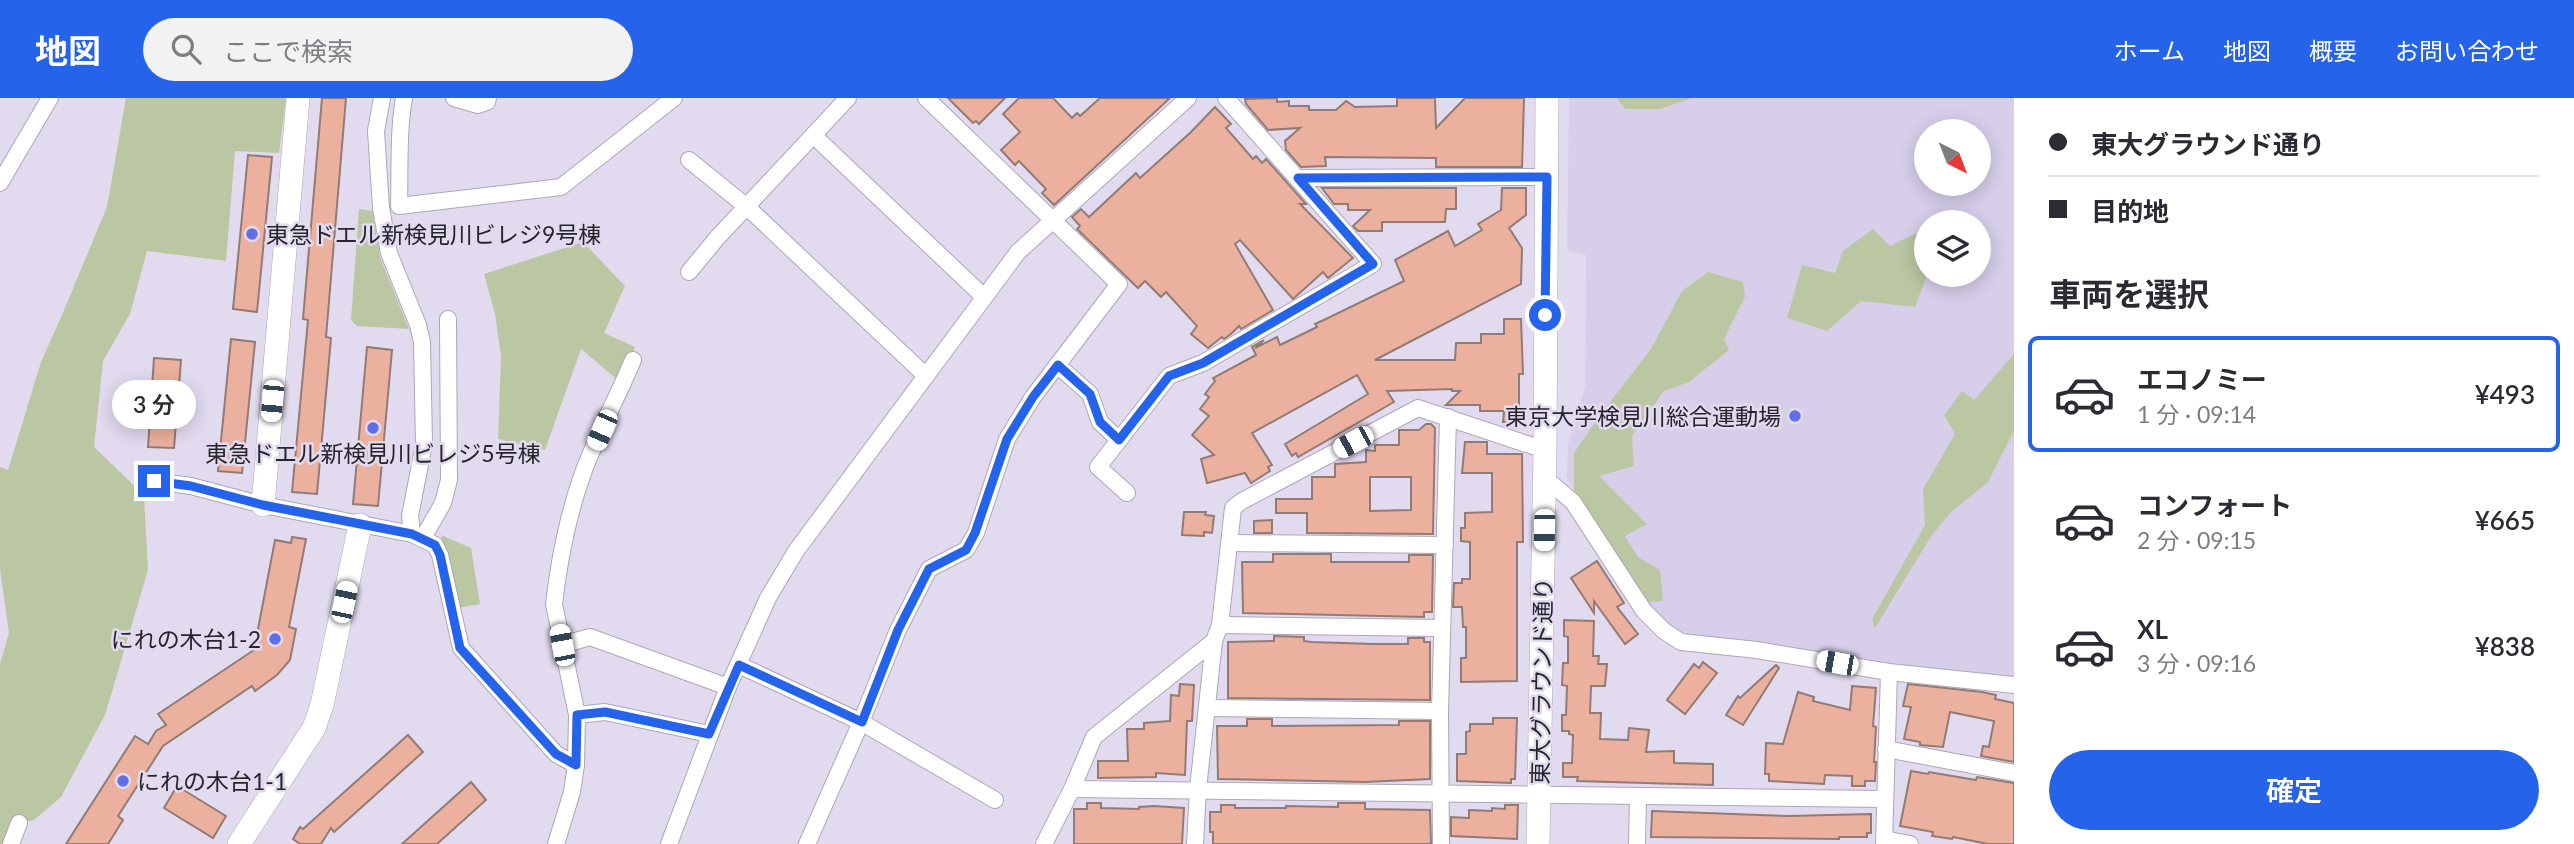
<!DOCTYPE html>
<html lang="ja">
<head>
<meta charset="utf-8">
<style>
	body { margin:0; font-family:Lato,"Noto Sans JP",sans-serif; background:#f2f2f3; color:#2b2b33; height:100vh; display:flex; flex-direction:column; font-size:26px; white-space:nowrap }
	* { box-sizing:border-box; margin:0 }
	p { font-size:23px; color:#7c7c81 }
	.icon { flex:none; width:38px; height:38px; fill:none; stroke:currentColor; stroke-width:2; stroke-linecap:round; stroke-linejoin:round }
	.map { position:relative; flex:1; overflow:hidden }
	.panel { display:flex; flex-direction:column; background:#fff; width:560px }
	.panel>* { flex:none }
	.guide { display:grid; align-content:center; height:154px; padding:0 35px; background:#fff }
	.needle { width:46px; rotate:138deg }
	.fabs { position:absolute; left:1914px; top:21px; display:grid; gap:14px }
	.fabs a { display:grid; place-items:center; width:77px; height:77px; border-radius:50%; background:#fff; box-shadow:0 4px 18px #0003; font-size:35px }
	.end { position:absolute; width:32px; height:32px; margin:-16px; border:9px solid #2563eb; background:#fff; box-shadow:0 0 0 4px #fff }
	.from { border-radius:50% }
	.bubble { position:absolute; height:49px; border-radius:24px; background:#fff; box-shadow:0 4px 18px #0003; font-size:23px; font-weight:600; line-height:49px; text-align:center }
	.car { position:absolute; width:21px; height:42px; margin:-21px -10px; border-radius:9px; box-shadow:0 0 5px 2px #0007; background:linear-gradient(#fff 24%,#345 0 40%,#fff 0 76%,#345 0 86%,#fff 0) }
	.guide b { display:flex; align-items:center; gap:24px; height:66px; font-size:26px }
	.guide b+b { border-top:2px solid #e1e1e2 }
	.guide i { width:18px; height:18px; background:#2b2b33 }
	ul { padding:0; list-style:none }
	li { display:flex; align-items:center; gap:21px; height:116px; margin:0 14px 10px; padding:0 21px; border:4px solid transparent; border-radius:10px }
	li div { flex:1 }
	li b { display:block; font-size:26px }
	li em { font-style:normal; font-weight:600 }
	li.active { border-color:#2563eb }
	li>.icon { width:63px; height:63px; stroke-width:1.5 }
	h2 { padding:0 35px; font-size:32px; line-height:84px }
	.cta { display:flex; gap:14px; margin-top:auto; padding:14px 35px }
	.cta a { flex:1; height:80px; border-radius:42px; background:#2563eb; color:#fff; font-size:28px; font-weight:600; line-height:80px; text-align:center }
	header { display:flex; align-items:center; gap:42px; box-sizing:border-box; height:98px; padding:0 35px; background:#2563eb; color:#fff }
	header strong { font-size:33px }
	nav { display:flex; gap:38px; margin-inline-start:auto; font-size:24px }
	.search { width:490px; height:63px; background:#f2f2f3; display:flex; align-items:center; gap:18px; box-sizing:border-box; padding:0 24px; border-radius:38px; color:#7c7c81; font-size:26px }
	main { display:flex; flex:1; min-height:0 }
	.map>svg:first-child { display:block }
</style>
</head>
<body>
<header>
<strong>地図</strong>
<div class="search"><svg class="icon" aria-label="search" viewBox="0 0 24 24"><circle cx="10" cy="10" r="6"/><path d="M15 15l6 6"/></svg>ここで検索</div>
<nav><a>ホーム</a><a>地図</a><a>概要</a><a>お問い合わせ</a></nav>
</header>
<main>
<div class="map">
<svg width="2014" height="746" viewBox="0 0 2014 746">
	<rect width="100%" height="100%" fill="#e2dbf0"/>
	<path fill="#d7cfea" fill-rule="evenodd" d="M1569,0H2014V581L1870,564L1803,551L1689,537L1671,529L1660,520L1645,500L1567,381L1568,347L1585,288L1586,157L1567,152ZM1927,33H1979V86H1927ZM1927,124H1979V177H1927Z"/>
	<g fill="#bac7a2">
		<polygon points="126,0 286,0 279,55 235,53 226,163 147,153 130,216 103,263 94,349 144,397 148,472 105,617 61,699 34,722 19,725 10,746 0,746 0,566 9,535 0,471 0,369 8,372 41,264 62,217 107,109"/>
		<polygon points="1617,0 1692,0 1660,11 1625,11"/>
		<polygon points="359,111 373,113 380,159 409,231 357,228 351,222"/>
		<polygon points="1927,130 1927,177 1915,209 1861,203 1827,233 1787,220 1802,167 1835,175 1843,153 1873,131 1890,148"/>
		<polygon points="583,144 625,188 604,235 635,249 619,283 581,251 545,352 498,341 501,258 495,216 484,176"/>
		<polygon points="1708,174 1743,184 1745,199 1724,241 1729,252 1689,284 1664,293 1632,338 1634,368 1599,378 1647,426 1625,438 1638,459 1660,472 1663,503 1649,504 1574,392 1574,355 1604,312 1651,251 1682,193"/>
		<polygon points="2014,256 2014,333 1988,384 1950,415 1932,437 1875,530 1872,521 1925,427 1923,391 1955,336 1944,317 1962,293 1974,302"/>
		<polygon points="441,437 471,450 480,506 457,510"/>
	</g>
	<g fill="#ecb19e" stroke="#917b74" stroke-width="2" fill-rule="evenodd">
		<polygon points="322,0 346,0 326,239 331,240 317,396 292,394 308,222 303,221"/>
		<polygon points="948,0 1005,0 979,26 976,23 973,25"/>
		<polygon points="1019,0 1053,0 1072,20 1077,15 1080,18 1100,0 1170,0 1054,107 1042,95 1046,91 1019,63 1015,67 1001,52 1020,34 1003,16"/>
		<polygon points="1277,0 1277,4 1289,3 1289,8 1309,8 1309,12 1336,12 1346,3 1355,9 1397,8 1397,0 1435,0 1436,30 1465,0 1524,0 1522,69 1436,69 1436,60 1325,59 1326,68 1301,69 1286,52 1285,43 1300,30 1268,32 1246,6 1245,1"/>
		<polygon points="1215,9 1231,26 1226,30 1253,61 1256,58 1262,65 1266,61 1306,106 1300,106 1353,160 1328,180 1323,174 1293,201 1240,142 1235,146 1273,212 1241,231 1239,228 1231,236 1224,241 1222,239 1208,250 1191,236 1197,228 1166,194 1161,199 1145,183 1138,190 1077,131 1080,128 1072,119 1081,111 1089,119 1136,75 1140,80 1191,34"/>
		<polygon points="248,57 272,59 257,214 233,211"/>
		<polygon points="1322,90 1456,90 1456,111 1446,111 1445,124 1382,124 1382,133 1358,133 1353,128 1370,112 1348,112 1348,106 1334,106"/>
		<polygon points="1502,90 1526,90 1526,117 1509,130 1522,150 1521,186 1375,262 1455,262 1456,245 1481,245 1481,236 1504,236 1504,221 1521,221 1523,276 1519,276 1519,325 1503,324 1504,313 1480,313 1480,307 1446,307 1460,293 1452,293 1452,291 1387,293 1394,304 1298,359 1296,355 1292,358 1285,346 1368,296 1357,277 1252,335 1272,367 1268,369 1270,373 1251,385 1245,375 1207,385 1201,361 1214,357 1192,337 1209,318 1200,311 1209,299 1205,296 1215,283 1213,280 1256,257 1252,249 1264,242 1255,250 1277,239 1280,247 1317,229 1315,226 1326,221 1404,183 1395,162 1448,133 1455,148 1482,132 1478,126 1501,112"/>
		<polygon points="231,241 255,244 242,375 218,373"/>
		<polygon points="367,249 392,252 378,408 353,406"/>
		<polygon points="154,260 181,262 174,350 148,349"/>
		<path d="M1426,326H1431L1435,330L1433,436L1307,435V415H1276V401H1312V379H1335V366L1366,364V352L1375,353V347H1399V332H1419ZM1370,379H1411V412L1370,413Z"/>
		<polygon points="1465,344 1487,344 1487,356 1522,356 1523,444 1517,444 1517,583 1461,584 1461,560 1466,560 1466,529 1463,529 1462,509 1453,509 1454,485 1462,485 1462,481 1470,481 1470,444 1461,443 1461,430 1465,430 1465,415 1492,414 1492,375 1462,375"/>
		<polygon points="1184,414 1206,414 1205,417 1214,418 1212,435 1204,434 1204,438 1182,437"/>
		<polygon points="1272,422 1272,435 1254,435 1254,423"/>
		<polygon points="292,439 306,441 289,529 296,531 290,562 277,577 255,593 252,588 163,648 118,718 123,722 108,746 66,746 135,638 148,646 156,633 166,627 158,616 254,552 275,442 291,445"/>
		<polygon points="1273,456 1331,456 1331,464 1409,464 1409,457 1433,457 1432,514 1424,514 1424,519 1243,515 1242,464 1273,464"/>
		<polygon points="1597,463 1624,505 1617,509 1638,536 1625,546 1594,503 1594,515 1571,480"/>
		<polygon points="1564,522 1594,523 1593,558 1599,558 1598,566 1607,566 1605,588 1591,588 1590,615 1601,615 1600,641 1628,642 1629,630 1649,632 1646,654 1674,653 1674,665 1713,666 1713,687 1577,683 1578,679 1563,679 1563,665 1572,665 1573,637 1569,636 1569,633 1562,633 1562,617 1566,617 1567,588 1562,587 1563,565 1568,565 1568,539 1564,538"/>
		<polygon points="1274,538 1304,539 1304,543 1311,544 1374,546 1408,546 1408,540 1424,540 1424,544 1430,544 1430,602 1228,600 1228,544 1274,543"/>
		<polygon points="1703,564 1717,575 1685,616 1667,602 1694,566 1699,570"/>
		<polygon points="1776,567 1779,570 1743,627 1726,617 1738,598 1740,600"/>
		<polygon points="1180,586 1194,587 1192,623 1187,623 1185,677 1156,675 1156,679 1098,680 1098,663 1128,663 1127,631 1144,631 1144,625 1170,623 1171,597 1179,598"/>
		<polygon points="1908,586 1982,594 1996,597 1995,601 2014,605 2014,664 1981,658 1983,648 1989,649 1994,623 1950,614 1943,649 1920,647 1920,644 1904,641 1911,609 1903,608"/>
		<polygon points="1852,588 1876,590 1873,628 1876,629 1874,664 1876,664 1875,683 1865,683 1865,688 1852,688 1852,678 1825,677 1824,686 1769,683 1769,676 1765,676 1766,645 1783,646 1798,594 1814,599 1813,603 1850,612"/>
		<polygon points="1493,620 1517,620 1515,681 1511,681 1511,685 1457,683 1457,656 1466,656 1466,634 1470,633 1470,626 1493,626"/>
		<polygon points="1247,621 1272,621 1272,628 1399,627 1399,623 1430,623 1430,681 1365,684 1218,681 1217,628 1247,628"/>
		<polygon points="408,637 423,654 334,734 331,730 321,746 300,746 293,741 300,729 303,731"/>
		<polygon points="1911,673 1928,676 1929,674 1976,682 1977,679 2014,685 2014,746 1988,746 1953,739 1952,741 1932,738 1933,734 1900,728"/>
		<polygon points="471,684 486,702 437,746 402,746"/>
		<polygon points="177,688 226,718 213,740 164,710"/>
		<polygon points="1087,705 1101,705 1101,710 1139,711 1139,709 1154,708 1184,710 1182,746 1074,746 1074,711 1087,711"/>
		<polygon points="1338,705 1365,705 1365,711 1430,712 1431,746 1213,746 1213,734 1210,734 1210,714 1221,714 1221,707 1235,707 1235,710 1286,710 1286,708 1338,709"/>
		<polygon points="1505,707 1518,707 1517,741 1451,738 1451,719 1469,720 1469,712 1492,713 1492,710 1505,711"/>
		<polygon points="1652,713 1788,718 1871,716 1871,735 1867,735 1867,739 1839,739 1839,741 1651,739"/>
	</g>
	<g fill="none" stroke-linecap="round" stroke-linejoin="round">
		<defs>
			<g id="street">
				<polyline points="382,0 376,33 381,110 389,155 418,227 422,244 424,346 410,418 412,436"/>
				<path d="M404,0C398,35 400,72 399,108L561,89L674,0"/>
				<polyline points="454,0 478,7 487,4 488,0"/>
				<polyline points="813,37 984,199"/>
				<polyline points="689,62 747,109 926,278"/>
				<polyline points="1298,80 1547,79"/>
				<polyline points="0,85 50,0"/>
				<polyline points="689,174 717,140 848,0"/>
				<polyline points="1057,267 1090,296 1100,324 1119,342"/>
				<polyline points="1544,379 1573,404 1644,513 1664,533 1681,544 1757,552 1889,574 2014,587"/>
				<polyline points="154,383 191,388 263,407 412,436 435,447 440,457 461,550 556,656 576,667"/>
				<polyline points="1127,395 1098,369 1169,278 1203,265 1373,166 1226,0"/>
				<polyline points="423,440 443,405 449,382 448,221"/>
				<polyline points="1231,445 1445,447"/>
				<polyline points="1220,527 1442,530"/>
				<polyline points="562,547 590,539 728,589"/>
				<polyline points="739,567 861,624 995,702"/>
				<polyline points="1207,610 1440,613"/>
				<polyline points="577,617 605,614 709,636"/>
				<polyline points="1886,651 2014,675"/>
				<polyline points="1072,691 1883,701"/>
				<polyline points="1884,741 1910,746"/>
				<polyline points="11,746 19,725"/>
				<path d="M556,746L572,694L576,667L577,617L554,506C559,462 568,417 583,375C597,337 617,300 633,262"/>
				<polyline points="669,746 728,589 768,500 796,453 1018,154 1188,0"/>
				<polyline points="807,746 861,624 898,532 929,471 966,452 976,435 1007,341 1033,299 1119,186 926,0"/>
				<polyline points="1044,746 1072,691 1094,639 1214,543"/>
				<polyline points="1195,746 1198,691 1214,543 1220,527 1233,410 1242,403 1418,310 1545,352"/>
				<polyline points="1441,746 1440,613 1448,319"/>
				<polyline points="1637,746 1638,699"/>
				<polyline points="1884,746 1889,574"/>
			</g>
			<g id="secondary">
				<polyline points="263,407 298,0"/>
				<polyline points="239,746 314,630 322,607 360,427"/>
				<polyline points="1538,746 1545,352 1547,0"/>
			</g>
		</defs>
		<use href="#street" stroke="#aca6b9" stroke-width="18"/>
		<use href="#secondary" stroke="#aca6b9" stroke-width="24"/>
		<use href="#street" stroke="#fff" stroke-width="16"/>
		<use href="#secondary" stroke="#fff" stroke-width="23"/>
	</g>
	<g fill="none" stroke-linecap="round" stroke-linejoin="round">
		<polyline stroke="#2563eb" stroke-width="9" points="154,383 191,388 263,407 412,436 435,447 440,457 460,550 556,656 576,667 577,617 605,614 709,636 739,567 862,624 898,532 929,471 966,452 975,435 1007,341 1033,299 1058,267 1090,296 1100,324 1119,342 1169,278 1203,265 1373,166 1298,80 1547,79 1545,217"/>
	</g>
	<g fill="#636ee6" stroke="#e2dbf0" stroke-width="2.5">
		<circle cx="252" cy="136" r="7"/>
		<circle cx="1795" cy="318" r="7"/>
		<circle cx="373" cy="330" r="7"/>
		<circle cx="275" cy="541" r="7"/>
		<circle cx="123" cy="683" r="7"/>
	</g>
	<g text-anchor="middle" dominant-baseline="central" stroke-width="5" stroke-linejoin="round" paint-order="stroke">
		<g font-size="23" fill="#27242c" stroke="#e2dbf0" text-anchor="start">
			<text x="266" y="136">東急ドエル新検見川ビレジ9号棟</text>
			<text x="1781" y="318" text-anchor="end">東京大学検見川総合運動場</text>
			<text x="373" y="355" text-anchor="middle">東急ドエル新検見川ビレジ5号棟</text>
			<text x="261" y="541" text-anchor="end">にれの木台1-2</text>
			<text x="137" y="683">にれの木台1-1</text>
		</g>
		<g font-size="23" fill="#27242c" stroke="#e2dbf0">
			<text transform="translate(1541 583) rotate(-89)">東大グラウンド通り</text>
		</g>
	</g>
</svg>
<div class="fabs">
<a><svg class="needle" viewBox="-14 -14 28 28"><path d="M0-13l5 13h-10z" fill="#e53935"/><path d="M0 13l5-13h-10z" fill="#7c7c81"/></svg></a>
<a><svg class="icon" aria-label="layers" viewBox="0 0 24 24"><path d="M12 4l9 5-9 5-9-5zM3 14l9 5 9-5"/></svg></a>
</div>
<i class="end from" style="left:1545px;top:217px"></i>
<i class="end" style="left:154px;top:383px"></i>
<div class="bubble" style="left:112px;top:282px;width:84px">3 分</div>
<i class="car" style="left:272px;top:303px;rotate:185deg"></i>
<i class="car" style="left:602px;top:332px;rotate:204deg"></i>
<i class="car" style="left:1353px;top:344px;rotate:242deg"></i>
<i class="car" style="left:1544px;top:432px;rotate:181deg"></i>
<i class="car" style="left:344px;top:504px;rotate:12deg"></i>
<i class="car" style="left:562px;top:547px;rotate:349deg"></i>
<i class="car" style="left:1837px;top:565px;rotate:280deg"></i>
</div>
<section class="panel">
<div class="guide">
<b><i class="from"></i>東大グラウンド通り</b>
<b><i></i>目的地</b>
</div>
<h2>車両を選択</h2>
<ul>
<li class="active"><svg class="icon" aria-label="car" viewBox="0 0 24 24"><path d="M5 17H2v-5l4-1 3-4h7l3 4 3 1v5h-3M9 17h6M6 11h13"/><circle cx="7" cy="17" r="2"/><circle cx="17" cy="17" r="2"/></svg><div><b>エコノミー</b><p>1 分 · 09:14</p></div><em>¥493</em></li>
<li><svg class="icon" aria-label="car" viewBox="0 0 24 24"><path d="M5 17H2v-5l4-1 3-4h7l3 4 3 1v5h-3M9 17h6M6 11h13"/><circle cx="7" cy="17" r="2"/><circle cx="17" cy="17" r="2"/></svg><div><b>コンフォート</b><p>2 分 · 09:15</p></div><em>¥665</em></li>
<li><svg class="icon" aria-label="car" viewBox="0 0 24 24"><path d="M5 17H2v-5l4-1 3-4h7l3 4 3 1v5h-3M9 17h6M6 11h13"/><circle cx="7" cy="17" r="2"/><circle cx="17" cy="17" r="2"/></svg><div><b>XL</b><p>3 分 · 09:16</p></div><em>¥838</em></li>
</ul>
<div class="cta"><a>確定</a></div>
</section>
</main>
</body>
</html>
